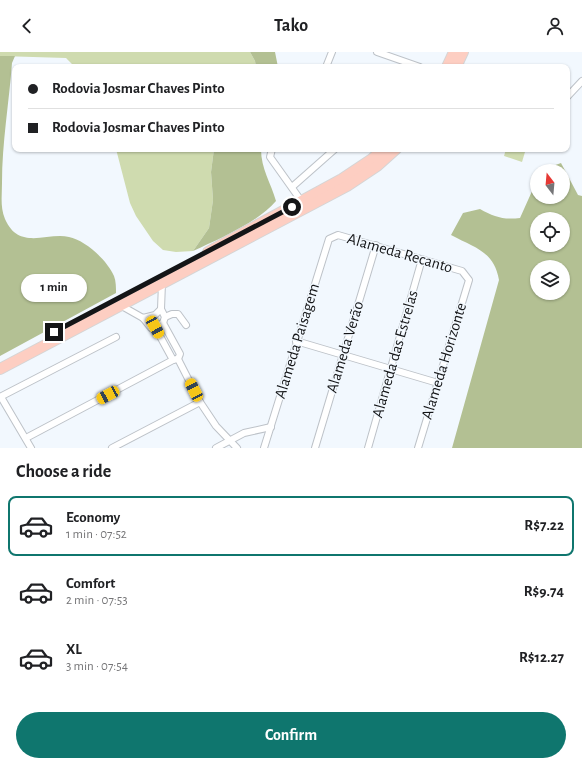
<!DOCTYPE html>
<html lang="en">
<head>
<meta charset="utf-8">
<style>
	body { margin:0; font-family:"Alegreya Sans",sans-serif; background:#f2f2f2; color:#202124; height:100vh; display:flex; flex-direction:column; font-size:15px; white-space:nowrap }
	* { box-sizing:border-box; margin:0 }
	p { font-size:13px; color:#757577 }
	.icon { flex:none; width:22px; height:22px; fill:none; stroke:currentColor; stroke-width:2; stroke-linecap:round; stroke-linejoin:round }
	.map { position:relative; height:396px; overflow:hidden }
	.panel { display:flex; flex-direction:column; background:#fff; flex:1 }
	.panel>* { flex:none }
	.top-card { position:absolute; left:12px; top:12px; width:558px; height:88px; border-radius:8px; box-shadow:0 1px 3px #0004; display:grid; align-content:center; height:88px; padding:0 16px; background:#fff }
	.needle { width:26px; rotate:344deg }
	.tools { position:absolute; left:530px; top:112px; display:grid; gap:8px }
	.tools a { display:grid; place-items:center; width:40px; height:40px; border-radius:50%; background:#fff; box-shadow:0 1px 3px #0004; font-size:20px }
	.end { position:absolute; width:18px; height:18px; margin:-9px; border:5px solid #141517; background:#fff; box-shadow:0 0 0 2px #fff }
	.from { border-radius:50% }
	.bubble { position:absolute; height:28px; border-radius:14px; background:#fff; box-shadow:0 1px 3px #0004; font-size:13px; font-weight:700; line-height:28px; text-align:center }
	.car { position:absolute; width:12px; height:24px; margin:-12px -6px; border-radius:5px; box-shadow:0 0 3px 1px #0007; background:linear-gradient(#f5c518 24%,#345 0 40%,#f5c518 0 76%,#345 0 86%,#f5c518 0) }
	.top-card b { display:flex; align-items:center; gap:14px; height:38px; font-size:15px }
	.top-card b+b { border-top:1px solid #e0e0e0 }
	.top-card i { width:10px; height:10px; background:#202124 }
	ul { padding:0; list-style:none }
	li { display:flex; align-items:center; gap:12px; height:60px; margin:0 8px 6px; padding:0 8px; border:2px solid transparent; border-radius:8px }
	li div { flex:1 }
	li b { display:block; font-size:15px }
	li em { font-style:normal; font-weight:700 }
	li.on { border-color:#0f766e }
	li>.icon { width:36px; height:36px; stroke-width:1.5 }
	h2 { padding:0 16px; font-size:18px; line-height:48px }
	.action { display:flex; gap:8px; margin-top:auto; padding:8px 16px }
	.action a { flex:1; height:46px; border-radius:24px; background:#0f766e; color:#fff; font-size:16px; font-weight:700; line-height:46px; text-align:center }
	header { display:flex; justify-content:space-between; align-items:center; height:52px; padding:0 16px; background:#fff; font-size:18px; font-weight:700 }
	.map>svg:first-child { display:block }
</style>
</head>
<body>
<header><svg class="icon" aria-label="back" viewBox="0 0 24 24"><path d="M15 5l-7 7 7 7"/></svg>Tako<svg class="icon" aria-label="person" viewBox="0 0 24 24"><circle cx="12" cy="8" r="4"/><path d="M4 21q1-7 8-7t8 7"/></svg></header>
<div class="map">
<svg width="582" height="396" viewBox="0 0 582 396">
	<rect width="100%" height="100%" fill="#f2f8fe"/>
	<g fill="#cfdbaf">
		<polygon points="0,0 250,0 255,9 256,15 75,15 66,6 0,4"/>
		<polygon points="116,97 214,97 211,120 213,148 209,176 193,199 176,200 163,198 153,189 136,164 130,151"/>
		<polygon points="506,97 517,97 525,100 522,110 504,104"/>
	</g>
	<g fill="#b3c093" fill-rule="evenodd">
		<polygon points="250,0 275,0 278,15 256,15 255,9"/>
		<path d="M0,4H15L12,11C9,51 2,91 2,131C2,143 0,155 5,167C19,199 47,180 69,185C85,188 107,208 114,224C116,229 116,236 116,241L0,304Z"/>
		<path d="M214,97H261C261,117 271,131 276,149C257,171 219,187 193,199L209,176L213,148L211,120Z"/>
		<path d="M561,111L578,143L582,144V396H452L499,228C494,199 475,196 451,183L463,161L480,157C494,165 504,168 520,166L537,128V145H563V119H545L547,116ZM537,167H563V193H537ZM537,215H563V241H537Z"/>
	</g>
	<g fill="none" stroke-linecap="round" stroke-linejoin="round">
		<defs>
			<g id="street">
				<polyline points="377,0 420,15"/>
				<polyline points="326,15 332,0"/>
				<polyline points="567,45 582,29"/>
				<polyline points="272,97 270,105 302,150"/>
				<polyline points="292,135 335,97"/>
				<polyline points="120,253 143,266 155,263 161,257 162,231"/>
				<polyline points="165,265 172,262 178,262 186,273"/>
				<polyline points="143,266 151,276 163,271 165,265 161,257"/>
				<polyline points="163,271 180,302 178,307"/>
				<polyline points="155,275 173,308 177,307"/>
				<polyline points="296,289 438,331"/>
				<polyline points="178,307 200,350 216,374 237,396"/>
				<polyline points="0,345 116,285"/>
				<polyline points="1,345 31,396"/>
				<polyline points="26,386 173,308"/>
				<polyline points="112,396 200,350"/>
				<polyline points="216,396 244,381 271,375"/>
				<polyline points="264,396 329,187 338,183 462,219 469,228 418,396"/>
				<polyline points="315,396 376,193"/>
				<polyline points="368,396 422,207"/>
			</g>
			<g id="primary">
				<polyline points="447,15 454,0"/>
				<polyline points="456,15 463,0"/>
				<polyline points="208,200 342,127 372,107 383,97"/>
				<polyline points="0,317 347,134 377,114 396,97"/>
			</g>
		</defs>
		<use href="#street" stroke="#bdc2c8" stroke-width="8"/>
		<use href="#primary" stroke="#d5d5d5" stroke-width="12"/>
		<use href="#street" stroke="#fff" stroke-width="6"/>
		<use href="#primary" stroke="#fdcec2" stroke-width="10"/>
	</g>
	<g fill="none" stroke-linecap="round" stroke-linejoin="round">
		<polyline stroke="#141517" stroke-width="5" points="54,280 292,155"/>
	</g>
	<g text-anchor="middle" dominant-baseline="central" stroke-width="3" stroke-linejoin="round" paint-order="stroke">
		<g font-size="16" fill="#141517" stroke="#f2f8fe">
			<text transform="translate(400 201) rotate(16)">Alameda Recanto</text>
			<text transform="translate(297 289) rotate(-73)">Alameda Paisagem</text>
			<text transform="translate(345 295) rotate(-73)">Alameda Verão</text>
			<text transform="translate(395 302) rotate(-74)">Alameda das Estrelas</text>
			<text transform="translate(444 309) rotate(-73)">Alameda Horizonte</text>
		</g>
	</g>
</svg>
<div class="tools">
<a><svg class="needle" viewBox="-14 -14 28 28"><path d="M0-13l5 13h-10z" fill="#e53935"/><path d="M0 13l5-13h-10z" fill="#757577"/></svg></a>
<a><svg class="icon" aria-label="locate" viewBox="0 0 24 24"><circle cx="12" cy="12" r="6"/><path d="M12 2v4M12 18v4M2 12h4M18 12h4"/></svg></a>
<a><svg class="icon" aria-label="layers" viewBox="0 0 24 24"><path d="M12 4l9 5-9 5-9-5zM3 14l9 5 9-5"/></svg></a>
</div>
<i class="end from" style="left:292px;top:155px"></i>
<i class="end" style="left:54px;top:280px"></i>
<div class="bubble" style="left:21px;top:222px;width:66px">1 min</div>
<i class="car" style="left:155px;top:275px;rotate:151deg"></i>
<i class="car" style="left:194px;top:338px;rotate:333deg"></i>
<i class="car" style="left:108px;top:343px;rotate:242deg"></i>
<div class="top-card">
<b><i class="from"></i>Rodovia Josmar Chaves Pinto</b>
<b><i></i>Rodovia Josmar Chaves Pinto</b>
</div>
</div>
<section class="panel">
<h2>Choose a ride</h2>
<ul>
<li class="on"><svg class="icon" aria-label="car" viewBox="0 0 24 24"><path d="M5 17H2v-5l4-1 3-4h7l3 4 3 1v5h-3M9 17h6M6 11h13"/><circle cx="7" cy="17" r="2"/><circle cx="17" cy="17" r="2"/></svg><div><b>Economy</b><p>1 min · 07:52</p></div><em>R$7.22</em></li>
<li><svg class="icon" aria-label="car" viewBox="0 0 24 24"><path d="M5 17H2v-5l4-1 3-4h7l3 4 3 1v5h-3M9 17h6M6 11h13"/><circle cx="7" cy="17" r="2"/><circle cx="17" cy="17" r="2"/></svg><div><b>Comfort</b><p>2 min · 07:53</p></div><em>R$9.74</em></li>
<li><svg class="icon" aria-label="car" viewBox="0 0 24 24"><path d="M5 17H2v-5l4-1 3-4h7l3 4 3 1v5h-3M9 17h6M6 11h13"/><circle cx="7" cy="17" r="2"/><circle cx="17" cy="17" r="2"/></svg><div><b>XL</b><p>3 min · 07:54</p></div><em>R$12.27</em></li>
</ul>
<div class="action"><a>Confirm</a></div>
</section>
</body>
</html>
